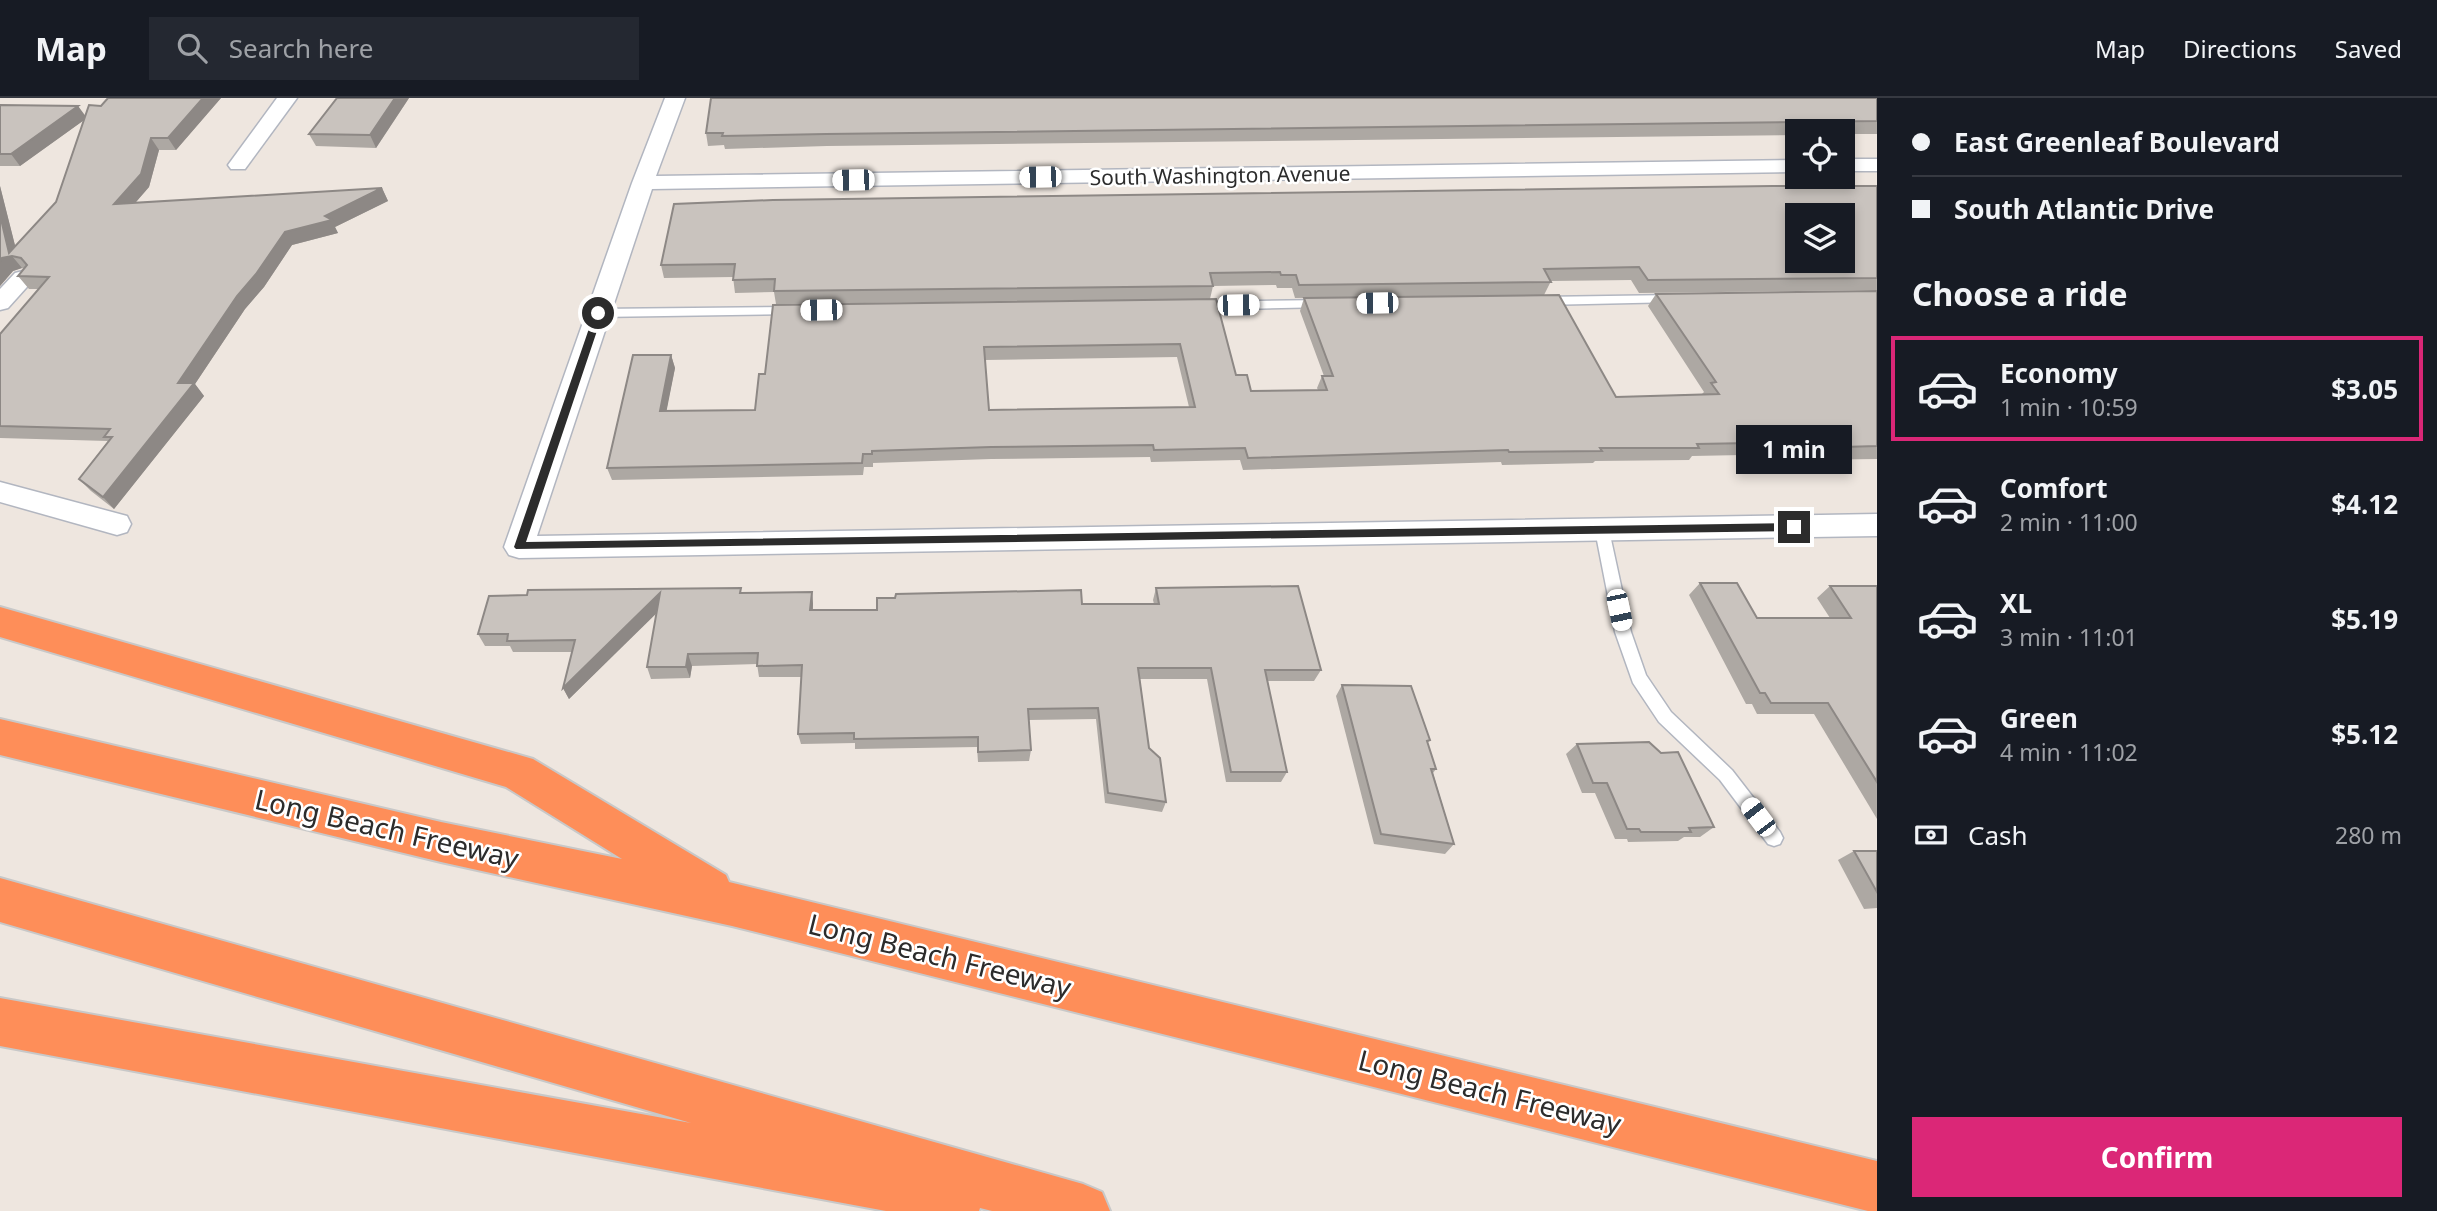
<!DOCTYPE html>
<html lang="en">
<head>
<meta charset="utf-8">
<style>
	body { margin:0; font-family:"Noto Sans",sans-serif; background:#242831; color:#f1f3f6; height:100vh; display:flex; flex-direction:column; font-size:26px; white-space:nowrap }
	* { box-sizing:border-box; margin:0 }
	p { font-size:23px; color:#9ea1a6 }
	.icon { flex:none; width:38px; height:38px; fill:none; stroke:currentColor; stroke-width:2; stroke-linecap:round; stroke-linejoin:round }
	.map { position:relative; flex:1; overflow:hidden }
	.sheet { display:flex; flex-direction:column; background:#171b24; width:560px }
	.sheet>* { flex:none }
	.hud { display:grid; align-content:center; height:154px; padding:0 35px; background:#171b24 }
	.controls { position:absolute; left:1785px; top:21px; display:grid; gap:14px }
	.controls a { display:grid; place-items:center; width:70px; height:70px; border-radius:0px; background:#171b24; box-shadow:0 4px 10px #0003; font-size:35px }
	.end { position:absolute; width:32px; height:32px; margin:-16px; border:9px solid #2c2c2c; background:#fff; box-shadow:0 0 0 4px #fff }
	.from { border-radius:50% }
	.bubble { position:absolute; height:49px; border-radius:0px; background:#171b24; box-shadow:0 4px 10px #0003; font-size:23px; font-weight:700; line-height:49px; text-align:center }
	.car { position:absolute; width:21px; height:42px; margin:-21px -10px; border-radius:9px; box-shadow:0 0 5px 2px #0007; background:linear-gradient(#fff 24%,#345 0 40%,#fff 0 76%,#345 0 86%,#fff 0) }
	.hud b { display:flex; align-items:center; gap:24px; height:66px; font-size:26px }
	.hud b+b { border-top:2px solid #363941 }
	.hud i { width:18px; height:18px; background:#f1f3f6 }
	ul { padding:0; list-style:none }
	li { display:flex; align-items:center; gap:21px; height:105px; margin:0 14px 10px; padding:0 21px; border:4px solid transparent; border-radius:0px }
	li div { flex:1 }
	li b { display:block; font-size:26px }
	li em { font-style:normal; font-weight:700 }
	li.current { border-color:#db2777 }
	li>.icon { width:63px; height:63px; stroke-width:1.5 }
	h2 { padding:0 35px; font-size:32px; line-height:84px }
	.pay { display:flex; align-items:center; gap:18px; height:77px; padding:0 35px; font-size:26px }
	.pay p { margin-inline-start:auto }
	.primary-button { display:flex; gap:14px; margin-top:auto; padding:14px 35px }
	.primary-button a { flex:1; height:80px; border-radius:0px; background:#db2777; color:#fff; font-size:28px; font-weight:700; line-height:80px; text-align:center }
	header { display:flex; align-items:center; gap:42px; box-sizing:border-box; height:98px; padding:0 35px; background:#171b24; border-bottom:2px solid #363941 }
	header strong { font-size:33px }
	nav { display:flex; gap:38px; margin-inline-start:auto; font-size:24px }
	.search { width:490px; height:63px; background:#242831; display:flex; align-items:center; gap:18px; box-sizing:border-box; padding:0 24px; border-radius:0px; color:#9ea1a6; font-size:26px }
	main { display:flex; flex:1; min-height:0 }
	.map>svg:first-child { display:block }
</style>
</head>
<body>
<header>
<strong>Map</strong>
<div class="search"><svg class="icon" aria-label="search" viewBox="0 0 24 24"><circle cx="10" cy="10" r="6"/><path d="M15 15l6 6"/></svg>Search here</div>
<nav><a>Map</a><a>Directions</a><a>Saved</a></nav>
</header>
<main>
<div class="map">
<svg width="1877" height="1113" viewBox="0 0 1877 1113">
	<rect width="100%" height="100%" fill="#eee6df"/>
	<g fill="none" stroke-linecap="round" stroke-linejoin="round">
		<defs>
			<g id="lane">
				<polygon points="1674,197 1678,198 1678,204 1542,207 1536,203 1542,199"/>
				<polygon points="1324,202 1330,206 1328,209 1199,212 1193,208 1199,204"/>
				<polygon points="792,209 798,213 796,216 598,219 592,215 598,211"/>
				<polygon points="1602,427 1609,432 1631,534 1646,577 1671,614 1732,672 1780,734 1783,740 1780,746 1774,748 1768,746 1720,682 1659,624 1633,585 1615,534 1595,432"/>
			</g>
			<g id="street">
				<polygon points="277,0 297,0 245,71 231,71 228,67"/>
				<polygon points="665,0 685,0 656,78 1797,62 1797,74 652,91 537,438 1877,416 1877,438 519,460 509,457 504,449 632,85"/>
				<rect x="1843" y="61" width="34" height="12"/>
				<polygon points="23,173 31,175 35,180 8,210 0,212 0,191 15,175"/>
				<polygon points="0,384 127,418 131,426 127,434 117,437 0,404"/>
			</g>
			<g id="highway">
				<polygon points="0,509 533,661 726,777 729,784 1877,1063 1877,1113 1868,1113 732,828 441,764 0,657 0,621 441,724 622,761 506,689 0,539"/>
				<polygon points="0,780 1083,1086 1102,1094 1110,1113 992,1113 980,1110 979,1113 886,1113 0,948 0,900 691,1025 0,824"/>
			</g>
		</defs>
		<use href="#lane" stroke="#b2b6c0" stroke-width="3"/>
		<use href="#street" stroke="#b2b6c0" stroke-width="3"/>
		<use href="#highway" stroke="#c8c8c8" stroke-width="4"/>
		<use href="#lane" fill="#fff" fill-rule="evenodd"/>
		<use href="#street" fill="#fff" fill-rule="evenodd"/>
		<use href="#highway" fill="#fe8e59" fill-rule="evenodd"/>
	</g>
	<g fill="#ada8a3" fill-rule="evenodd">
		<polygon points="221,0 176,52 159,52 149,89 135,105 382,90 388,103 335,129 338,135 292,147 264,189 245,211 195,286 204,298 114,411 91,393 79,381 108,343 0,340 0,236 39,191 29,191 18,178 24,171 22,170 13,173 0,188 0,88 15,148 56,104 84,22 20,68 0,68 0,7 78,8 85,19 101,8"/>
		<polygon points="337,0 409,0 376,50 316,48 309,36"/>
		<polygon points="1877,0 1877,36 1843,36 1843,33 1797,33 1797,37 827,48 725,51 724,47 708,48 706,35"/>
		<polygon points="1877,88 1877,192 1639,195 1631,182 1551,183 1544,197 1295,200 1292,190 1277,190 1276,187 1213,188 1210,201 776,206 774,194 735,195 733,179 664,180 661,167"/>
		<path d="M1877,193V361L1797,362L1793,356L1692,358L1689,362L1595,363L1593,365L1502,367L1501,364L1243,372L1240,362L1151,364L1150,359L991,361L873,365V369H864L863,377L612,382L607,370L671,257L675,270L666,313L755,312L765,276L1216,201L1236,277L1251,293L1318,292L1317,290L1322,278H1324L1300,213L1304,200L1616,299L1702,296L1704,294L1648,208L1656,196ZM1177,259L1189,309L989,312L985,262Z"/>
		<polygon points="1700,485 1757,520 1830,520 1817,500 1830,488 1877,488 1877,721 1814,616 1757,616 1752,606 1746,606 1689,497"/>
		<polygon points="1156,490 1321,572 1314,583 1267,583 1287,674 1281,684 1226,684 1207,581 1140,581 1149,650 1166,704 1162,714 1105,705 1096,621 1028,622 1031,652 1029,663 978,664 977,649 855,651 855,645 801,646 798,636 802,579 759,579 757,566 692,568 690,580 651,581 647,569 657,514 569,601 563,590 572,554 513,554 510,548 485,548 478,536 742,495 812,494 813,506 813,512 877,512 1082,506 1154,506 1153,502"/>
		<polygon points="1342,587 1430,642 1427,645 1436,671 1433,675 1454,746 1445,756 1374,746 1336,598"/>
		<polygon points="1577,646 1714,729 1700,739 1684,739 1678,743 1628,744 1627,741 1615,741 1595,695 1582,695 1566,656"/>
		<polygon points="1854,753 1877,753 1877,810 1864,811 1838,762"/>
	</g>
	<g fill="#8d8885">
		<polygon points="203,0 221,0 176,52 168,40"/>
		<polygon points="395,0 409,0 376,50 370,37"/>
		<polygon points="78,8 87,20 20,68 11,56"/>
		<polygon points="151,40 159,52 149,89 123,119 114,106"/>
		<polygon points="0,88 18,159 12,158 22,170 13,173 0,188 0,163 9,155 0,117"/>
		<polygon points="382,90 388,103 335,129 338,135 292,147 264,189 245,211 195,286 204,298 114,411 103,399 178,285 237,198 285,134 325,118"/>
		<polygon points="671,257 675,270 664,326 660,313"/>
		<polygon points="812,494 813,506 812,524 810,512"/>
		<polygon points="660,495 665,507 569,601 563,590"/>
		<polygon points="688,556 692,568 690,580 686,569"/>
	</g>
	<g fill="#c9c3be" stroke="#8d8885" stroke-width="2" fill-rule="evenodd">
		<polygon points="108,0 203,0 168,40 151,40 141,76 114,106 382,90 325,118 332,122 285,134 256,176 237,198 178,285 194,285 103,399 79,381 112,339 104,339 110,331 0,328 0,236 49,179 18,178 27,167 21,160 12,158 2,160 0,163 0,117 9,155 56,104 89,7 101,8"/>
		<polygon points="337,0 395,0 370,37 309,36"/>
		<polygon points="711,0 1877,0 1877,23 826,36 722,38 723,35 706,35"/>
		<polygon points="0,7 78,8 11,56 0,56"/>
		<path d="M1772,88H1877V180L1648,182L1639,169L1544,171L1551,184L1299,187L1296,177H1281L1280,174L1210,175L1213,188L774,193L775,181L733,182L735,166L661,167L674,106L773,102ZM1797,117H1843V163H1797Z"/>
		<path d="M1877,193V348L1809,350L1804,344L1697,346L1699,350H1600L1602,353L1509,354L1508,352L1248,360L1245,350L1154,352L1153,347L991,349L872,353V356H863L862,365L607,370L633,257H671L660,313L755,312L759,276H765L773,207L1216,201L1236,277H1247L1251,293L1327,292L1322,278H1333L1304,200L1559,197L1616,299L1719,296L1711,285L1716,284L1656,196ZM1180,246L1195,309L989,312L984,249Z"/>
		<polygon points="1700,485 1737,485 1757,520 1851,520 1830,488 1877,488 1877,684 1828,605 1771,605 1765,595 1760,595"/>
		<polygon points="1298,488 1321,572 1265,572 1287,674 1231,674 1211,570 1138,570 1149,650 1160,660 1166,704 1108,695 1098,610 1028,611 1031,652 978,654 978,639 854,641 854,635 798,636 802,567 757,568 758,555 688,556 686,569 647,569 660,495 563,590 575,542 507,543 508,536 478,536 489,498 527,497 528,492 741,490 740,495 812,494 810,512 877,512 877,500 895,500 896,496 1081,492 1082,506 1159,506 1156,490"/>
		<polygon points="1342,587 1411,588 1430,642 1427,643 1436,671 1431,671 1454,746 1381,736"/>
		<polygon points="1649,644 1661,655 1678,654 1714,729 1689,730 1691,734 1641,734 1639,731 1627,731 1607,685 1593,685 1577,646"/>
		<polygon points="1854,753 1877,753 1877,794"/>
	</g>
	<polygon fill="#2c2c2c" points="595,213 603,215 526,444 1794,425 1800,429 1794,433 516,451 514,449"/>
	<g text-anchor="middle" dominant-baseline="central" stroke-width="5" stroke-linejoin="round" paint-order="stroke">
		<g font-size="21" fill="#2c2c2c" stroke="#fff">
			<text transform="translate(1220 77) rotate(-1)">South Washington Avenue</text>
		</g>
		<g font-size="28" fill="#2c2c2c" stroke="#fff">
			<text transform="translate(387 730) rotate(13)">Long Beach Freeway</text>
			<text transform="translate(940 857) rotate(14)">Long Beach Freeway</text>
			<text transform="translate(1490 993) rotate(14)">Long Beach Freeway</text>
		</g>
	</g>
</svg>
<div class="controls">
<a><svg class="icon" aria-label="locate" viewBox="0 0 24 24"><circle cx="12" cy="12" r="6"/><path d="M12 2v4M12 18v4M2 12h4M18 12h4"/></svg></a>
<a><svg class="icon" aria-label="layers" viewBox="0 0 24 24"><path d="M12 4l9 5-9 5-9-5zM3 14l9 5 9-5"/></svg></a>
</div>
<i class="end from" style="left:598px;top:215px"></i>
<i class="end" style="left:1794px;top:429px"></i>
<div class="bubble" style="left:1736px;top:327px;width:116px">1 min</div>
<i class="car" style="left:1040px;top:79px;rotate:269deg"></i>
<i class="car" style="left:853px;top:82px;rotate:269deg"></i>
<i class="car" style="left:1377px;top:205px;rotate:269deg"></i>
<i class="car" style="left:1238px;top:207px;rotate:89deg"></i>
<i class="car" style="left:821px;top:212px;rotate:269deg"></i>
<i class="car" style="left:1619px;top:512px;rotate:168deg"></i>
<i class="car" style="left:1758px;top:719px;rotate:323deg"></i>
</div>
<section class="sheet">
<div class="hud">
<b><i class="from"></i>East Greenleaf Boulevard</b>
<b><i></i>South Atlantic Drive</b>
</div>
<h2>Choose a ride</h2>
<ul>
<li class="current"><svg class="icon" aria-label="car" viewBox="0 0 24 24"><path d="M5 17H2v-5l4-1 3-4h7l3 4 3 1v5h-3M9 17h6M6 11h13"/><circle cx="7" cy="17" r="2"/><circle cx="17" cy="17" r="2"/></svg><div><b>Economy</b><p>1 min · 10:59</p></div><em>$3.05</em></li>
<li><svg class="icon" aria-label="car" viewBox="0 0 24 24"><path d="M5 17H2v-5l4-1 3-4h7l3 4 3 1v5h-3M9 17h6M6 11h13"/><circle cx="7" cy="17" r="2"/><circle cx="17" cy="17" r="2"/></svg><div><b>Comfort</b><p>2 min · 11:00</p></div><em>$4.12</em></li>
<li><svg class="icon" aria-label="car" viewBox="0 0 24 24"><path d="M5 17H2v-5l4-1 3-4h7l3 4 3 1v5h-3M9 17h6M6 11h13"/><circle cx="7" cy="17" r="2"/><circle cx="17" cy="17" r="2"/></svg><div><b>XL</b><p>3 min · 11:01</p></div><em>$5.19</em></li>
<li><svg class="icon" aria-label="car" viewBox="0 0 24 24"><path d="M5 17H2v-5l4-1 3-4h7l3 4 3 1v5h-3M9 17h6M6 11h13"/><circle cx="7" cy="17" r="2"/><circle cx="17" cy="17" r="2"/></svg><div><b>Green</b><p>4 min · 11:02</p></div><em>$5.12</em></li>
</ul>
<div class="pay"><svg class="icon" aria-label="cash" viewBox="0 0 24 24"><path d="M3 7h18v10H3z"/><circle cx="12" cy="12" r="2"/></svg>Cash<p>280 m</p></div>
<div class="primary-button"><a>Confirm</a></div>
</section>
</main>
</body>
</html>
